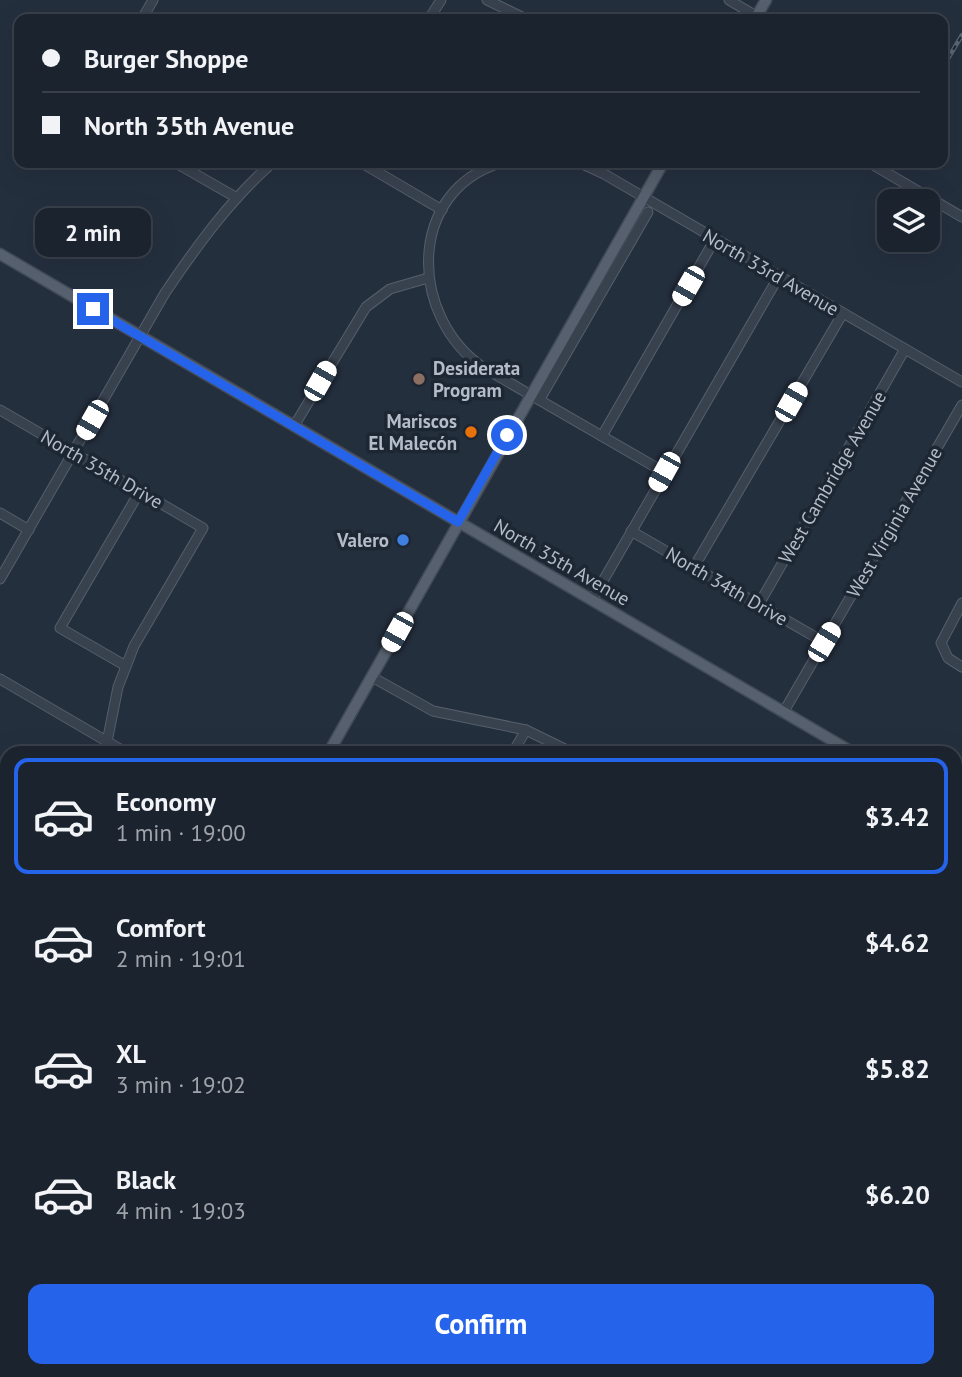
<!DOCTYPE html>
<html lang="en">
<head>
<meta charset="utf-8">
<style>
	body { margin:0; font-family:"PT Sans",sans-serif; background:#242b36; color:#f1f3f6; height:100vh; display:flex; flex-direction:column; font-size:26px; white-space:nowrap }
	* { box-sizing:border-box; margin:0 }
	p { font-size:23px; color:#a0a4aa }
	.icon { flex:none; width:38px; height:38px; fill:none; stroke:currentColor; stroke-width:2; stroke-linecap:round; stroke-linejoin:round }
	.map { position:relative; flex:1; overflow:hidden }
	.details { position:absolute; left:0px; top:746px; width:962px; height:632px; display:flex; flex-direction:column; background:#1b232e; border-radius:21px 21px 0 0; box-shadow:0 7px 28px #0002,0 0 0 2px #39404a }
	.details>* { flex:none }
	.hud { position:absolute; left:14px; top:14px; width:934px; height:154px; border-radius:14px; box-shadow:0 7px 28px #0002,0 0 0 2px #39404a; display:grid; align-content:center; height:154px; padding:0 28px; background:#1b232e }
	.fabs { position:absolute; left:877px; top:189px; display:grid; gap:14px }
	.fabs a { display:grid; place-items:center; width:63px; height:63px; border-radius:14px; background:#1b232e; box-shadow:0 7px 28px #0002,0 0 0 2px #39404a; font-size:35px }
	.end { position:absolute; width:32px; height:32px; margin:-16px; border:9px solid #2563eb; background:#fff; box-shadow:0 0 0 4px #fff }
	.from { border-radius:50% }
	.bubble { position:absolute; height:49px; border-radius:14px; background:#1b232e; box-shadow:0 7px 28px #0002,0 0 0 2px #39404a; font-size:23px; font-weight:700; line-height:49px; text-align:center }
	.car { position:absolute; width:21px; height:42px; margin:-21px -10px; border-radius:9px; box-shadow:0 0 5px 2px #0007; background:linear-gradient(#fff 24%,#345 0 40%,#fff 0 76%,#345 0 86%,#fff 0) }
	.hud b { display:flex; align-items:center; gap:24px; height:66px; font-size:26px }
	.hud b+b { border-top:2px solid #39404a }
	.hud i { width:18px; height:18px; background:#f1f3f6 }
	ul { padding:12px 0 0; list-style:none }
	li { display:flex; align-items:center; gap:21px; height:116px; margin:0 14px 10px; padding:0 14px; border:4px solid transparent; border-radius:14px }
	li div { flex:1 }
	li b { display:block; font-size:26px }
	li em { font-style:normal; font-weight:700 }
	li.active { border-color:#2563eb }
	li>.icon { width:63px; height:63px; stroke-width:1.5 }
	.button { display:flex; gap:14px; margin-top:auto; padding:14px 28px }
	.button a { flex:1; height:80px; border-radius:14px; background:#2563eb; color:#fff; font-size:28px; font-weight:700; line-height:80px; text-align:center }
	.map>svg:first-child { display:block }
</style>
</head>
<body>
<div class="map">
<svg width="962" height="1377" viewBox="0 0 962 1377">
	<rect width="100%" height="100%" fill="#242f3e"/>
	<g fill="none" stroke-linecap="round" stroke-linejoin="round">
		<defs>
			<g id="minor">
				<polyline points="487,0 526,19"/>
				<polyline points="729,0 756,16"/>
				<polyline points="142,19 153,0"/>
				<polyline points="429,19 441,0"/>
				<polyline points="176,163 237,198"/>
				<polyline points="362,163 442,210"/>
				<path d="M500,163C406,192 409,318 484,368L664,472"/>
				<polyline points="580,163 604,174 962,382"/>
				<polyline points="870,163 962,217"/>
				<polyline points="540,399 648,212"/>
				<polyline points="0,410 203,528 134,646 118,687 107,742 102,752"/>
				<polyline points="294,426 366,307 390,289 428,278"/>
				<polyline points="602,436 715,239"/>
				<polyline points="0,513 29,530"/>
				<polyline points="631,531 824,642"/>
				<polyline points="694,567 843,313"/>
				<path d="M0,579L165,293C196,247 230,200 272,163"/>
				<polyline points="592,600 779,276"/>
				<polyline points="962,603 941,643 948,658 962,667"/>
				<polyline points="759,604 905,349"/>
				<polyline points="126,666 60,628 140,491"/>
				<polyline points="372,677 433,711 526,730 571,752"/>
				<polyline points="0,679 125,752"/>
				<polyline points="783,713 962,405"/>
				<polyline points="513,752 526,730"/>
				<polyline points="0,781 7,778"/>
				<polyline points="956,783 962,772"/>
				<polyline points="0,789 7,823"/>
				<polyline points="0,868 7,848"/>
				<polyline points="0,937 7,941"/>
				<polyline points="956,968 962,957"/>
				<polyline points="0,1020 7,1008"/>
				<polyline points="956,1025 962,1029"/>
				<polyline points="0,1107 7,1111"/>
				<polyline points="956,1156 962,1144"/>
				<polyline points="956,1240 962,1244"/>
				<polyline points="0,1288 7,1276"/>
				<polyline points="956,1329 962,1333"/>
				<polyline points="0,1342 7,1330"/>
				<polyline points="449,1370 459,1377"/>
				<polyline points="602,1370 614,1377"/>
				<polyline points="864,1370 876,1377"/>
				<polyline points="0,1373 8,1377"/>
				<polyline points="208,1377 217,1370"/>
				<polyline points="306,1377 311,1370"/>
				<polyline points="393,1377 397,1370"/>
				<polyline points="476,1377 479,1370"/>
				<polyline points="659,1377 661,1370"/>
				<polyline points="735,1377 740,1370"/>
				<polyline points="825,1377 829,1370"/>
				<polyline points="918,1377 922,1370"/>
			</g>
			<g id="major">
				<polyline points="755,19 766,0"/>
				<polyline points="0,254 852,752"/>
				<polyline points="329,752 663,163"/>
				<polyline points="956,812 962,816"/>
				<polyline points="0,1317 7,1305"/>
			</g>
		</defs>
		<use href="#minor" stroke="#565f6c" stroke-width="11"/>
		<use href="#major" stroke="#414a57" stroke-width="13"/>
		<use href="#minor" stroke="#38414e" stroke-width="9"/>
		<use href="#major" stroke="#56606e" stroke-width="10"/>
		<defs>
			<polyline id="rail" points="943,67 962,35"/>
		</defs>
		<use href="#rail" stroke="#5a6575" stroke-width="4.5"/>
		<use href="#rail" stroke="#1d2633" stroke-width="2" stroke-dasharray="5" stroke-linecap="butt"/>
	</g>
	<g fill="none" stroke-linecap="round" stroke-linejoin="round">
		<polyline stroke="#2563eb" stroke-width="9" points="93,309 458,522 507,435"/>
	</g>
	<circle fill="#8d6e63" stroke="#1d2633" stroke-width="2.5" cx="419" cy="379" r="7"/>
	<circle fill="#e8710a" stroke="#1d2633" stroke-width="2.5" cx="471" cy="432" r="7"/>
	<circle fill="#3f7fe0" stroke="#1d2633" stroke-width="2.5" cx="403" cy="540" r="7"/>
	<g text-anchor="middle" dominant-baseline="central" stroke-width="7" stroke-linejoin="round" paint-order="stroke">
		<g font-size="19" fill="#b4bcc9" stroke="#1d2633">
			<text transform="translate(771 272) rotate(30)">North 33rd Avenue</text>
			<text transform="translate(102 469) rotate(30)">North 35th Drive</text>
			<text transform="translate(832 477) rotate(-60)">West Cambridge Avenue</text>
			<text transform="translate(894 522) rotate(-60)">West Virginia Avenue</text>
			<text transform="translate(562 562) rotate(30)">North 35th Avenue</text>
			<text transform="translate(727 586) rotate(30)">North 34th Drive</text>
		</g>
		<g font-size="19" font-weight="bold" fill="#b4bcc9" stroke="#1d2633" text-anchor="end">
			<text x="433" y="368" text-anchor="start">Desiderata<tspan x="433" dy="22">Program</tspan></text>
			<text x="457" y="421">Mariscos<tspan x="457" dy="22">El Malecón</tspan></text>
			<text x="389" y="540">Valero</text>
		</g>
	</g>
</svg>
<div class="fabs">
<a><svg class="icon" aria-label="layers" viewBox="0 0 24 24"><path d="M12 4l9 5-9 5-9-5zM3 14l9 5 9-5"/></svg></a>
</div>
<i class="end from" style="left:507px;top:435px"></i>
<i class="end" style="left:93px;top:309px"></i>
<div class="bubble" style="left:35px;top:208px;width:116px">2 min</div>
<i class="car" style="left:688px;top:286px;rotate:210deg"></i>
<i class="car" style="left:320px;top:381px;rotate:30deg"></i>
<i class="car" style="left:791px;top:402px;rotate:30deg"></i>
<i class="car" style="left:92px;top:420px;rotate:210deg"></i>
<i class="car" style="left:664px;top:472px;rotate:209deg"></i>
<i class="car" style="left:397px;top:632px;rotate:209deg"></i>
<i class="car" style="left:824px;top:642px;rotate:31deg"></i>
<div class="hud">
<b><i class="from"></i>Burger Shoppe</b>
<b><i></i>North 35th Avenue</b>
</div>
<section class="details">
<ul>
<li class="active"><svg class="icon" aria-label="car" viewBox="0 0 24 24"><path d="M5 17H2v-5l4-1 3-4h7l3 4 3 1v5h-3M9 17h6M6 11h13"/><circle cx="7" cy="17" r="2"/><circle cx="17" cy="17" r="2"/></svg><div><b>Economy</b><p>1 min · 19:00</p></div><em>$3.42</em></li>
<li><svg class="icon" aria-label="car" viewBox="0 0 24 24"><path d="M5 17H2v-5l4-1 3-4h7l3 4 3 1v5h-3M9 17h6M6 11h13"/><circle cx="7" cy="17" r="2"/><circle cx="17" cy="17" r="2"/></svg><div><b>Comfort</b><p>2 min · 19:01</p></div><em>$4.62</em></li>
<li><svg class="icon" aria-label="car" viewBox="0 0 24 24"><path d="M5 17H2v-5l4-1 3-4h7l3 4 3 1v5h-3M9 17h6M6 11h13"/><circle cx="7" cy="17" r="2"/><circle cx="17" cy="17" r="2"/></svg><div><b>XL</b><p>3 min · 19:02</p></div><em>$5.82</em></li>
<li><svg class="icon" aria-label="car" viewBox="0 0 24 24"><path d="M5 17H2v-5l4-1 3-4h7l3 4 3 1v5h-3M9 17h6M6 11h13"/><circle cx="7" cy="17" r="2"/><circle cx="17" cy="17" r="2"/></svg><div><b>Black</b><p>4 min · 19:03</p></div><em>$6.20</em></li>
</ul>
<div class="button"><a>Confirm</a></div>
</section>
</div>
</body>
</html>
